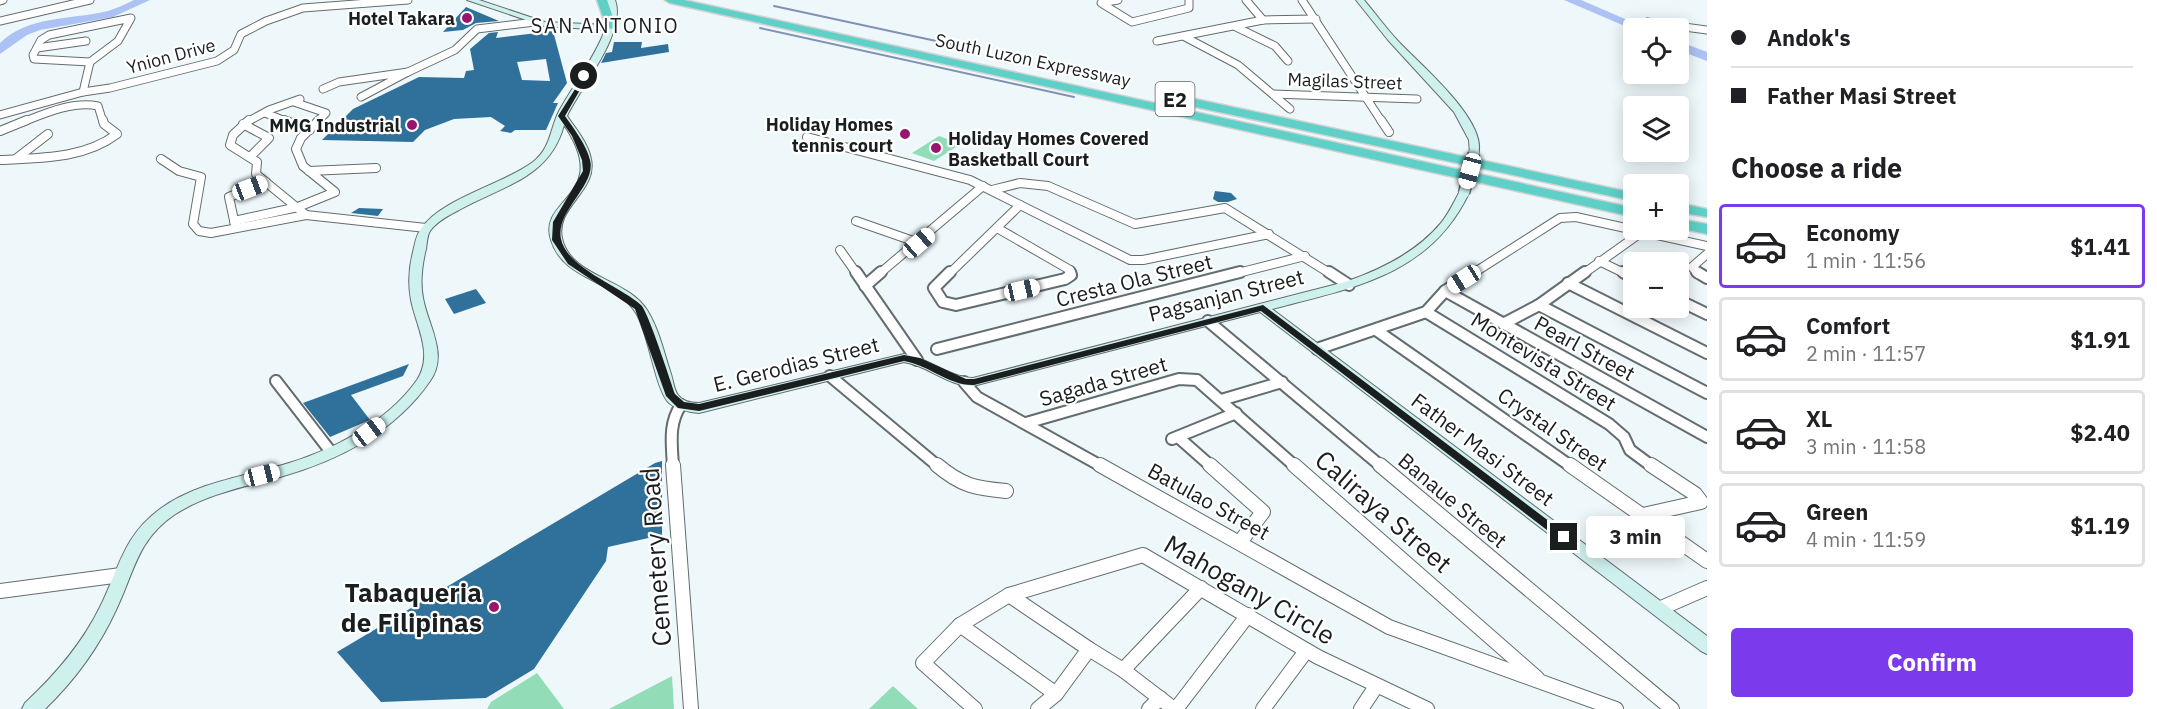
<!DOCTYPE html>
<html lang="en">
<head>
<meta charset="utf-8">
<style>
	body { margin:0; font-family:"IBM Plex Sans",sans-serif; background:#f2f2f2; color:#202124; height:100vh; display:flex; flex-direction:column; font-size:22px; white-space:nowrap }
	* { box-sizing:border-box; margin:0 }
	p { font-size:20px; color:#757577 }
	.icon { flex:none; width:33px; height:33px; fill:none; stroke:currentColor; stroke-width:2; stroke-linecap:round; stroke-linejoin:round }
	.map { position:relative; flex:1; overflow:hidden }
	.sheet { display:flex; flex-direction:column; background:#fff; width:450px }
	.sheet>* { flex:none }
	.hud { display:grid; align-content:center; height:132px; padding:0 24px; background:#fff }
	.fabs { position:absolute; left:1623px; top:18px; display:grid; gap:12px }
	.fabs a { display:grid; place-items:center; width:66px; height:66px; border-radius:6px; background:#fff; box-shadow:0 3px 15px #0003; font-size:30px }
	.end { position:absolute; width:27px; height:27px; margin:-14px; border:8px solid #1a1e1f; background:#fff; box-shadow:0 0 0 3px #fff }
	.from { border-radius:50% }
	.bubble { position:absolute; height:42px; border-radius:6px; background:#fff; box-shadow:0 3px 15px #0003; font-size:20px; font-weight:800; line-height:42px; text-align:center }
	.car { position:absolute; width:18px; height:36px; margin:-18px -9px; border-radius:8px; box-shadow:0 0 4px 2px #0007; background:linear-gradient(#fff 24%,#345 0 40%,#fff 0 76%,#345 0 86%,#fff 0) }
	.hud b { display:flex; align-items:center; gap:21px; height:57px; font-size:22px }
	.hud b+b { border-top:2px solid #e0e0e0 }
	.hud i { width:15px; height:15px; background:#202124 }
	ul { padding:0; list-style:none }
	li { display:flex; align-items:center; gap:18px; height:84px; margin:0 12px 9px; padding:0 12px; border:3px solid #e0e0e0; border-radius:6px }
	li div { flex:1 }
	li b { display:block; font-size:22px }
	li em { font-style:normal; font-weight:800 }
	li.on { border-color:#7c3aed }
	li>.icon { width:54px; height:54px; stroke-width:1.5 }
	h2 { padding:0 24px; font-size:27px; line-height:72px }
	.button { display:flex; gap:12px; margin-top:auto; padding:12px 24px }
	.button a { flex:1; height:69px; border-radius:6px; background:#7c3aed; color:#fff; font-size:24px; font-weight:800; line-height:69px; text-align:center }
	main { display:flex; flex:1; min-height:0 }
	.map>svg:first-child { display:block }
</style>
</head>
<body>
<main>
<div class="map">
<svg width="1707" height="709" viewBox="0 0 1707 709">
	<rect width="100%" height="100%" fill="#eef8fb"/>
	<g fill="#92ddb8">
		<polygon points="939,136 961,144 934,161 912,153"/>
		<polygon points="537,673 564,709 487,709 491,702"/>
		<polygon points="672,676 674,709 609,709"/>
		<polygon points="893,686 918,709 869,709"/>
	</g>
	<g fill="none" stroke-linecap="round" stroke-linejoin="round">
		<g stroke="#8191b4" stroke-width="2">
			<polyline points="774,6 964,47"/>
			<polyline points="760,28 1074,97"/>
		</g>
		<g fill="#adc2f4" fill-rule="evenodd">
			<path d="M134,0H150L113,17L40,30L27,35L0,54V43C28,15 72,20 108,11C117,8 126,4 134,0Z"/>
			<polygon points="1564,0 1581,0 1646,28 1634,30"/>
			<polygon points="1678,41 1707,52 1707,61 1678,50"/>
		</g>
	</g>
	<g fill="#30719b" fill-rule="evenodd">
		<polygon points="466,7 499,21 476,23 463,30 443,32"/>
		<path d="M553,31L567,83L553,103H558L546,130H515L511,133L500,131L505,126L491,117L454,119L425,130L413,142L322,140L353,109L419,77L464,78L466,71L474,70L470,49L489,33L498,32L496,38ZM546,59L550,81L522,80L517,62Z"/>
		<polygon points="614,42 642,42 641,48 668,44 669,52 601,63 606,53 612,52"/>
		<polygon points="1215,191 1231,193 1237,199 1228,202 1218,202 1213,199"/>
		<polygon points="359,208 383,209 378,216 351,213"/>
		<polygon points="476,289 486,303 454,314 445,299"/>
		<polygon points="409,364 403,376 351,395 370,420 330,437 303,403"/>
		<polygon points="662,461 662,535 608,547 606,561 534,669 486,698 381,702 337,652 655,463"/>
	</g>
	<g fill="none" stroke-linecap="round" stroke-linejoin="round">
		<defs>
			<g id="street-far3">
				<polyline points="1118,0 1101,3 1132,22 1189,8 1189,0"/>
				<polyline points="1246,0 1263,20"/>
				<polyline points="1302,0 1382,122"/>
				<polyline points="0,1 3,0"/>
				<polygon points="131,18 118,41 90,62 34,59 33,55 41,40 49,35"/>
				<polyline points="0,21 90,0"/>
				<polyline points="1647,22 1707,30"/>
				<polyline points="1236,27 1275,46 1288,61"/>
				<polyline points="1185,37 1238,65 1290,109"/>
				<polyline points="1157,41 1263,20 1316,19"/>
				<polyline points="37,48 86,41"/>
				<polyline points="408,72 455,50 477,29 535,22"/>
				<polyline points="323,89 339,82 408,72 361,97"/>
				<polyline points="83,92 90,62"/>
				<polyline points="1273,94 1417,99"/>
				<polyline points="294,102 326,113 317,122"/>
				<polyline points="265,113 288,122"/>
				<polyline points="0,115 83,92 110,88 217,61 234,50 241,34 266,21 303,8 408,0"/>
				<path d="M23,122C46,113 73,101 98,106L103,122"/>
				<polyline points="247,122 269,110 300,99"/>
			</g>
			<g id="street-far2">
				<polyline points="249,120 233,135 230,145 257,162 256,174 306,215 426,228"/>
				<polyline points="284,120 310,130"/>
				<polyline points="1381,120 1389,132"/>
				<polyline points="243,124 269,138 250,157"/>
				<polyline points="0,131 27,120"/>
				<polyline points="807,137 970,180 1130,260 1143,260 1269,234"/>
				<polyline points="17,158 48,134"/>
				<polyline points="161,159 179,171 201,177 193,224 199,231 211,233 306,215"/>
				<path d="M0,160C40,158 84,159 117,134L104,124L103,120"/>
				<polyline points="309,171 376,168"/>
				<polyline points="992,190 1020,183 1048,186 1135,224 1225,208 1331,274"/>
				<polyline points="234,221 298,207 335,192 303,166 296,149 301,138 319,120"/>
				<polyline points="856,221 919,243"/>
				<polyline points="235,225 229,197 266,182"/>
				<polyline points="997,228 1070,270 1071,274"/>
				<polyline points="840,250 857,274"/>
				<polyline points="1599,261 1626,274"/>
				<polyline points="879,274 983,186"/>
				<polyline points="949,274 1020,205"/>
				<polyline points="1234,274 1305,256"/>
				<polyline points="1472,274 1560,218 1576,217 1707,246"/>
				<polyline points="1583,274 1642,232"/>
				<polyline points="1698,274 1692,267 1707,254"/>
			</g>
			<g id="street-far1">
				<polyline points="856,272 917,360"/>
				<polyline points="950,272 934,288 943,302 956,305 1065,279 1071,275 1070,272"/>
				<polyline points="1329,272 1349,285"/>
				<polyline points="1623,272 1634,278"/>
				<polyline points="1697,272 1707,278"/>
				<polyline points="1568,283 1707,353"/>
				<polyline points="865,286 881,272"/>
				<polyline points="1445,291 1707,437"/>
				<polyline points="1678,300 1707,314"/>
				<polyline points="1539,305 1707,393"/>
				<polyline points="1426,312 1609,424 1624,437 1630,450 1653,467"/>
				<polyline points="1208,321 1382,467"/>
				<polyline points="1503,324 1539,305 1585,272"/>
				<polyline points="1376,330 1572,467"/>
				<polyline points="937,349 1240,272"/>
				<polyline points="1317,349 1426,312 1445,291 1474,272"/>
				<polyline points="830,376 939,467"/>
				<polyline points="276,381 331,452"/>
				<polyline points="964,382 977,397 1103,467"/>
				<polyline points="1221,400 1282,382"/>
				<polyline points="1026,423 1179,379 1197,380 1296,467"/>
				<polyline points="1178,437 1212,467"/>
				<polyline points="1172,439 1236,413"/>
				<path d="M673,467C672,445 668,424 681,405"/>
			</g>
			<g id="street">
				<polyline points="673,465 691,709"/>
				<path d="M937,465C962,486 975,488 1006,491"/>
				<polyline points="1100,465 1389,627 1616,709"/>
				<polyline points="1210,465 1263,512 1240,542"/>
				<polyline points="1294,465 1537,678"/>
				<polyline points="1380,465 1672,709"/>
				<polyline points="1570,465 1707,561"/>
				<polyline points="1643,515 1701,502 1695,494 1651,465"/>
				<polyline points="0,591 121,575"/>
				<polyline points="1009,595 1089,649"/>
				<polyline points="1659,609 1707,588"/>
				<polyline points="960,625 1056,694"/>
				<polyline points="1123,670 1201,588"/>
				<polyline points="975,709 923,663 960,625 1009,595 1143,555 1318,657 1427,709"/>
				<polyline points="1038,709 1056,694 1089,649 1123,670 1174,709"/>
				<polyline points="1149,709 1160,698"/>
				<polyline points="1176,709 1248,615"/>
				<polyline points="1263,709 1306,651"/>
				<polyline points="1361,709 1375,688"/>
			</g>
			<g id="secondary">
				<path d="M467,0H479L545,22L606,25L610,12L607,0H615C627,33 581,86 567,116C576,129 588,143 591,159C598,191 555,207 562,238C570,277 627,278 647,310C659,329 664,353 671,374C673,380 674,390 678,395C683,402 692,403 699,403L904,354C929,358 948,377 973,378L1345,282C1380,270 1416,253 1441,223C1449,213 1454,202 1460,191H1468L1469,193C1430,275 1353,288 1272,309L1707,636V654L1701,651L1260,312L973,386C947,386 929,366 904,362L699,413C689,412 677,410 669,403C655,389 649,334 636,313C616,280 563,281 551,240C537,197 613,197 564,125C550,178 502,186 459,210C449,215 436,222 430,231C427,236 427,243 426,249C422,265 420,282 423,298C428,326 449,354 430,381C396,431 338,461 280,477C244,487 206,494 174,515C137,540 134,573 116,610C99,647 74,681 45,709H22L25,703C55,675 82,644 100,607C119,569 123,536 160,509C194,484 239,477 279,466C329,452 386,424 417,380C434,354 416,326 411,300C408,284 409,267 413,252C415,244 416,235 421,229C442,198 502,185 533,162C551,148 550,129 559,111C574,84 594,59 605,30L544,26Z"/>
				<path d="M1356,0H1364C1375,13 1385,27 1397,40C1418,63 1489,121 1478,155H1470L1469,140L1454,112L1388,40Z"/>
			</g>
			<g id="highway">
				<polygon points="597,0 607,0 616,26 615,28 611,29 606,26"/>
				<polygon points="665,0 684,0 1634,208 1634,217 670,3"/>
				<polygon points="1195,99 1634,193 1634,201 1191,106 1189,103"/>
				<polygon points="1678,203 1707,209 1707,217 1678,212"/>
				<polygon points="1678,219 1707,224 1707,234 1678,228"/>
			</g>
		</defs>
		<use href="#street-far3" stroke="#646c6f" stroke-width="9"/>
		<use href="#street-far2" stroke="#646c6f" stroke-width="10"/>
		<use href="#street-far1" stroke="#646c6f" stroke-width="14"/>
		<use href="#street" stroke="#646c6f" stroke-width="16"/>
		<use href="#secondary" stroke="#646c6f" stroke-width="2"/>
		<use href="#highway" stroke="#d1d2d2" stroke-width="3"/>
		<use href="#street-far3" stroke="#fff" stroke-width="7"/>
		<use href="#street-far2" stroke="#fff" stroke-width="8"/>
		<use href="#street-far1" stroke="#fff" stroke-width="10"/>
		<use href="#street" stroke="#fff" stroke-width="14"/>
		<use href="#secondary" fill="#cff1ee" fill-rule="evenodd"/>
		<use href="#highway" fill="#5ed0c7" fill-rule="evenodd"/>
		<defs>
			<polyline id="secondary-bridge" points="1464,193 1474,153"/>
		</defs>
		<use href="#secondary-bridge" stroke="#646c6f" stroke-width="13" stroke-linecap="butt"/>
		<use href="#secondary-bridge" stroke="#cff1ee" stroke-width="10"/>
	</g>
	<path fill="#1a1e1f" d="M584,75L588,76L565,116C574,129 586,144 590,160C597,185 555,211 561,239C567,268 620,286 641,305C648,311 670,380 675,394L684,402L699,404L904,355L920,358L966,379H974L1263,305L1570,537L1568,540H1560L1261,311L974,385C949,386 929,365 904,361L699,411L678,408L666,396L635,309L568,264L552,240L553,222L583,171L582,160L572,136L558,116Z"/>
	<g fill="#97156d" stroke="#fff" stroke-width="2">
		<circle cx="467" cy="18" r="6"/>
		<circle cx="412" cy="125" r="6"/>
		<circle cx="905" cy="134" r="6"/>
		<circle cx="936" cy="148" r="6"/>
		<circle cx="494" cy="607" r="6"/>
	</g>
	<g text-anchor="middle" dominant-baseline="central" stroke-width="4.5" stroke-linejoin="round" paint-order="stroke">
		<g font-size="18" font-weight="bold" fill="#1a1e1f" stroke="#fff" text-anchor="end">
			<text x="455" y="18">Hotel Takara</text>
			<text x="893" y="124">Holiday Homes<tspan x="893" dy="21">tennis court</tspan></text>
			<text x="400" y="125">MMG Industrial</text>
			<text x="948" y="138" text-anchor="start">Holiday Homes Covered<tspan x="948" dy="21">Basketball Court</tspan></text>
		</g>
		<g font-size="18" fill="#1a1e1f" stroke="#fff">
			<text transform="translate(171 56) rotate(-15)">Ynion Drive</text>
			<text transform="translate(1033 60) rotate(12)">South Luzon Expressway</text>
			<text transform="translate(1345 81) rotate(2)">Magilas Street</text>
		</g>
		<g font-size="20" letter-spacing="1.5" fill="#1a1e1f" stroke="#fff">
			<text x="605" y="25">SAN ANTONIO</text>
		</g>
		<rect fill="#fff" stroke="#5f6262" stroke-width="1.5" x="1155.5" y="82" width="39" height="34" rx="4.5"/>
		<g font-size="20" font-weight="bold" fill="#1a1e1f">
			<text x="1175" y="99">E2</text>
		</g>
		<g font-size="21" fill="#1a1e1f" stroke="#fff">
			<text transform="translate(1134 280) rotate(-14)">Cresta Ola Street</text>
			<text transform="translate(1226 295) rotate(-14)">Pagsanjan Street</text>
			<text transform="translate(1585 348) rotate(29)">Pearl Street</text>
			<text transform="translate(1544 361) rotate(32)">Montevista Street</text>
			<text transform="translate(796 364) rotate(-14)">E. Gerodias Street</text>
			<text transform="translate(1103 381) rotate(-16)">Sagada Street</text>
			<text transform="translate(1553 429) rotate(35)">Crystal Street</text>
			<text transform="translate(1483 449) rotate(37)">Father Masi Street</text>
			<text transform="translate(1453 500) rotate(40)">Banaue Street</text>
			<text transform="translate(1209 501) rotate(29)">Batulao Street</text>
		</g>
		<g font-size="26" fill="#1a1e1f" stroke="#fff">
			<text transform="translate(1384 511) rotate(41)">Caliraya Street</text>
			<text transform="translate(655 557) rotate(-94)">Cemetery Road</text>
			<text transform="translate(1250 589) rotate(30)">Mahogany Circle</text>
		</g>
		<g font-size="26" font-weight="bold" fill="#1a1e1f" stroke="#fff" text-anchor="end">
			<text x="482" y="592">Tabaqueria<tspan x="482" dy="30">de Filipinas</tspan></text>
		</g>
	</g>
</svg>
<div class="fabs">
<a><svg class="icon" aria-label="locate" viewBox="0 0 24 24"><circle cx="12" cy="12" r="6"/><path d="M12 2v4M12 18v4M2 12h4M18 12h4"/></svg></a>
<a><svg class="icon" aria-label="layers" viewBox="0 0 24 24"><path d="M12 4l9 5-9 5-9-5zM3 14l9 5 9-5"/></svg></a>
<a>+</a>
<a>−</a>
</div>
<i class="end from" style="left:584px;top:76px"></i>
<i class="end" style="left:1564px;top:537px"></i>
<div class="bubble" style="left:1586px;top:516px;width:99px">3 min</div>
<i class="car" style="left:1470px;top:171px;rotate:195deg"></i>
<i class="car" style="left:250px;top:188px;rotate:69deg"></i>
<i class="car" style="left:919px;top:243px;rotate:49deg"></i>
<i class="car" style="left:1464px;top:279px;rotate:238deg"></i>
<i class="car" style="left:1022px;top:290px;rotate:77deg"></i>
<i class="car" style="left:369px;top:432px;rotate:53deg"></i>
<i class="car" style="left:262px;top:475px;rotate:76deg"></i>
</div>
<section class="sheet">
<div class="hud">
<b><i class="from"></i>Andok's</b>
<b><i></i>Father Masi Street</b>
</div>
<h2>Choose a ride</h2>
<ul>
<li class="on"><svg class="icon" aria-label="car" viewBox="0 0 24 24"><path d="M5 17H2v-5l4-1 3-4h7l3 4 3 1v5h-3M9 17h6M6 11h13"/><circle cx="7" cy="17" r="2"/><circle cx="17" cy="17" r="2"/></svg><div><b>Economy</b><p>1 min · 11:56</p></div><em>$1.41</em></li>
<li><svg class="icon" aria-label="car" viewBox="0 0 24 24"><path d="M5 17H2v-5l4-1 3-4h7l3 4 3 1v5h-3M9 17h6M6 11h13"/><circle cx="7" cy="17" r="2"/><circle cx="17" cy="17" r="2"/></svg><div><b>Comfort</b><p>2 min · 11:57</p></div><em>$1.91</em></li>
<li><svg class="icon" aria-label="car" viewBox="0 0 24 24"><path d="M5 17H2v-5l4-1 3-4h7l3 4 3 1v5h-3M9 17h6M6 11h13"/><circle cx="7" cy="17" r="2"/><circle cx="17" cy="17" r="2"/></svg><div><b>XL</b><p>3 min · 11:58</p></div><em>$2.40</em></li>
<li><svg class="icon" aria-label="car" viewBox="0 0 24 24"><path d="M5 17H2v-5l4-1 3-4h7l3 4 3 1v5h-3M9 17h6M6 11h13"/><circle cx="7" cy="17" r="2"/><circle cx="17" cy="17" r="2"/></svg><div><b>Green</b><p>4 min · 11:59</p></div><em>$1.19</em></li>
</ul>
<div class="button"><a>Confirm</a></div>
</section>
</main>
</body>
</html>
